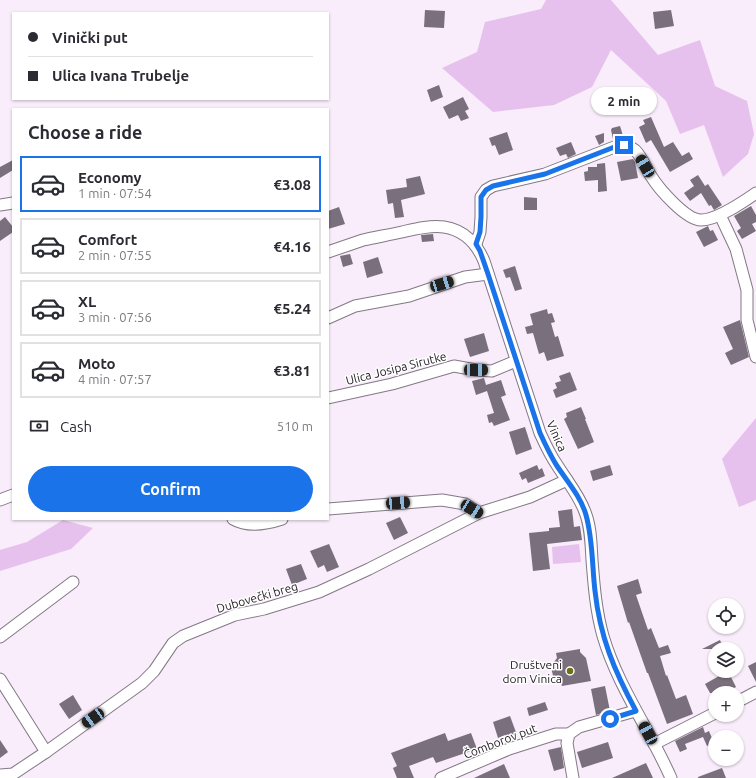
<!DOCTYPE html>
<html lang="en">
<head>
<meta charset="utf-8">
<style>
	body { margin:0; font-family:Ubuntu,sans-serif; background:#f7f7f7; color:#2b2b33; height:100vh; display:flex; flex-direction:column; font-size:15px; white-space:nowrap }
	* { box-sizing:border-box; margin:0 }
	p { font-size:13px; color:#7c7c81 }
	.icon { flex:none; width:22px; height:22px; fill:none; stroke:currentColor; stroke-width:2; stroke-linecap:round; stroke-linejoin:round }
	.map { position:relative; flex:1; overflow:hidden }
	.panel { position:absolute; left:12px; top:108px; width:317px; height:412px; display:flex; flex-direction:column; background:#fff; border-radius:0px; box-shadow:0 1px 3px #0004 }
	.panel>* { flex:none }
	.banner { position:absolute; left:12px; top:12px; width:317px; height:88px; border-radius:0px; box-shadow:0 1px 3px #0004; display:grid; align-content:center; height:88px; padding:0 16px; background:#fff }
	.controls { position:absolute; left:708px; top:598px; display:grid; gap:8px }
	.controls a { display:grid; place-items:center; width:36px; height:36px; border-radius:50%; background:#fff; box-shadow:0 1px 3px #0004; font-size:20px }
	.end { position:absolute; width:18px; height:18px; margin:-9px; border:5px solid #1a73e8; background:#fff; box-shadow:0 0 0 2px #fff }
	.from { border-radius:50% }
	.bubble { position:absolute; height:28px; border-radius:14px; background:#fff; box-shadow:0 1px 3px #0004; font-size:13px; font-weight:700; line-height:28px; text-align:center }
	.car { position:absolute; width:12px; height:24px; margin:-12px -6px; border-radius:5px; box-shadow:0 0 3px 1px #0007; background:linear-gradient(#222 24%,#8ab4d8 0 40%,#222 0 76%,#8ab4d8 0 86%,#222 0) }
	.banner b { display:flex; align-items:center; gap:14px; height:38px; font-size:15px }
	.banner b+b { border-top:1px solid #e1e1e2 }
	.banner i { width:10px; height:10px; background:#2b2b33 }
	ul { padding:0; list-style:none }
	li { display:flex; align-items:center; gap:12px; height:56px; margin:0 8px 6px; padding:0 8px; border:2px solid #e1e1e2; border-radius:0px }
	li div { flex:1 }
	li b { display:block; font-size:15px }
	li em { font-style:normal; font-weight:700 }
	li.on { border-color:#1a73e8 }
	li>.icon { width:36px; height:36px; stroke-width:1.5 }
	h2 { padding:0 16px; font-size:18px; line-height:48px }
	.pay { display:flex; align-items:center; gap:10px; height:44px; padding:0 16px; font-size:15px }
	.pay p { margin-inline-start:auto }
	.cta { display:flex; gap:8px; margin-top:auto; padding:8px 16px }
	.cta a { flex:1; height:46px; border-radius:24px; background:#1a73e8; color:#fff; font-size:16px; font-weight:700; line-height:46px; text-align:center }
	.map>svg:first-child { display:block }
</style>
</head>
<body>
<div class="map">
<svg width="756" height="778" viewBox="0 0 756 778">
	<rect width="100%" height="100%" fill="#f9ecfb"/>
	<g fill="#e7c1ee">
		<polygon points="546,0 611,0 658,55 700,40 715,86 747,101 754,134 748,154 723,177 704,125 680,134 666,101 611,50 592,87 554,105 493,112 442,68 477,52 485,22 541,9"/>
		<polygon points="756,418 756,500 739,507 722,459"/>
		<polygon points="63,520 93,528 71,549 0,571 0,550 27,542"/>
		<polygon points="579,544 581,562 553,564 552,547"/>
	</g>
	<g fill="#7a6f7c">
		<polygon points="425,10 445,11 444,28 424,27"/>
		<polygon points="671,10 674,26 655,29 653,12"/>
		<polygon points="439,85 443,97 431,102 427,90"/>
		<polygon points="463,97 469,109 465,111 469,118 461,121 458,115 449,119 443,107"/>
		<polygon points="651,117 664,147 673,142 682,156 689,152 693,159 670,172 651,140 646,143 639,127 645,124 643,120"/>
		<polygon points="620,126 624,139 613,139 611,130 612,128"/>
		<polygon points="507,132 513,150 499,155 495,145 492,146 489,138"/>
		<polygon points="604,133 604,142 599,145 595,136"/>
		<polygon points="571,142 576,154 568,158 566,154 560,156 556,148"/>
		<polygon points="633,159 635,162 638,178 621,181 617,162"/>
		<polygon points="13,160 13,170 0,178 0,167"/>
		<polygon points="605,163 607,191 598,192 598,180 585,181 584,172 588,171 588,167 597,167 597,164"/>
		<polygon points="698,175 705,186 708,184 722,205 714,210 711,205 709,206 701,193 690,201 684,193 694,186 690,180"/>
		<polygon points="420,176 425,194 401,200 404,217 395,218 393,203 388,204 386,190 407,187 406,179"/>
		<polygon points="524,197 537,198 537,210 524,210"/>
		<polygon points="751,206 756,215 756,222 752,224 756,231 742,239 737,231 741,228 734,216"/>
		<polygon points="339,207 345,224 328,229 328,211"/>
		<polygon points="5,217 13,227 13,232 0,241 0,221"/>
		<polygon points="708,226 710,231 713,230 718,240 704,247 696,232"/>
		<polygon points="433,234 434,241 422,242 421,235"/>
		<polygon points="350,254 353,264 343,267 340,256"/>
		<polygon points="378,257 383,273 367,278 363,262"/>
		<polygon points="515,266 522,289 515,291 510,277 506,278 503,270"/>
		<polygon points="547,309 548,314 552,313 555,322 551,323 555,337 558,336 564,356 547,361 544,352 539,354 533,333 527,334 525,327 533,325 530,314"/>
		<polygon points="740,320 749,357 731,365 725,353 733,349 723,327"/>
		<polygon points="484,333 489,351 470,357 464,339"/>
		<polygon points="570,372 577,390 556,398 553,390 557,388 555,383 561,381 559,376"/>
		<polygon points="484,378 486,385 501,380 506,395 501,397 510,420 494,426 492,422 489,423 487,415 494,413 487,391 476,395 472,381"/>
		<polygon points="581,407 586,419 585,419 594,442 578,449 564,419 567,417 566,413"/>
		<polygon points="525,427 532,449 516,455 509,432"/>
		<polygon points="537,465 539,470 542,468 545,476 528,483 526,478 522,480 519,473"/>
		<polygon points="610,465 613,475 593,481 590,471"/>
		<polygon points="572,509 574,527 580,526 582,540 547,544 550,569 533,571 529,533 549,531 549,528 560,527 558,511"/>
		<polygon points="400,517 408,533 394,540 386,523"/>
		<polygon points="329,544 339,567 327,572 324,565 318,568 310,551"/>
		<polygon points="301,564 307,579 292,585 286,569"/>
		<polygon points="638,579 642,593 636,595 648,630 651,628 659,648 668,645 671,653 660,656 666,676 667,675 676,699 686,695 693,714 667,724 648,673 647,673 629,622 628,623 617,586"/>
		<polygon points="720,640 724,649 702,649"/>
		<polygon points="580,649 580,652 586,658 591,681 562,686 560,680 553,676 551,666 557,658 556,653"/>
		<polygon points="756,662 756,682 748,666"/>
		<polygon points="718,671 728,671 736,687 725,693 710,693 705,684 719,676"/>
		<polygon points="605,686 610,711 596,715 591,689"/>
		<polygon points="73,695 82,710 69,719 59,704"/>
		<polygon points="545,702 548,710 529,716 527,708"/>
		<polygon points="510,716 517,735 507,739 505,735 498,738 493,722"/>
		<polygon points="703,727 705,733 709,731 714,743 707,746 703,737 685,744 687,749 680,752 675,741"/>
		<polygon points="445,733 448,741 471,733 477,749 436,763 433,757 409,766 414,778 397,778 393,768 397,766 391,753"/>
		<polygon points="0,740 8,752 0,758"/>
		<polygon points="608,742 613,758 582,768 577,752"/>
		<polygon points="561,747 564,768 554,771 548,750"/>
		<polygon points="646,763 653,778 612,778"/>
		<polygon points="504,764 510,778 474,778"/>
		<polygon points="722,768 726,778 698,778 698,777"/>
	</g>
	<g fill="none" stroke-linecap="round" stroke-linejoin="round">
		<defs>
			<g id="minor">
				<polyline points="0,205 13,203"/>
				<polyline points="720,215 736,249 747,290 747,320 756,357"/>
				<path d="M476,244L480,232L481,217V197L486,190L493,186L545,174L617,146C624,145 630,146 635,150C642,157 646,168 651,176C659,189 686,220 701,220C717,220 743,202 756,193"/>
				<path d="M328,252C340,248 351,244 363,240C376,237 389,235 402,232C415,229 430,225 444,227C464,230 477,244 484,261L540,433C545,444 550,455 557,465C567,481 579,495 585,512C591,527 591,544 592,560C594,586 596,611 603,636C618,687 650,730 671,778"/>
				<polyline points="328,318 355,306 409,296 465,277 488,274"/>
				<polyline points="328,398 392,384 454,366 476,370 492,371 516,361"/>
				<polyline points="0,500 13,495"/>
				<polyline points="328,509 442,500 465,504 479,513"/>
				<path d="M233,519C247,527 267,524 282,519"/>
				<polyline points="0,637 73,582"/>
				<polyline points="0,679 46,752"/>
				<polyline points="737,702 756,692"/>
				<polyline points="654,744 715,713"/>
				<polyline points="0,775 13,774 46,752 142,683 154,671 173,643 183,636 235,615 264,609 319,592 369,569 479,513 530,497 567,480"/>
				<polyline points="441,778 509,749 556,734 569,734"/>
				<polyline points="573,778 567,743 569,734 579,727 635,711"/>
			</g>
		</defs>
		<use href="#minor" stroke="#837885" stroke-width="13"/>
		<use href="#minor" stroke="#fff" stroke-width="11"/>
	</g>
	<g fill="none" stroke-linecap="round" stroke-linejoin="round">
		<path stroke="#1a73e8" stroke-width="5" d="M610,719L636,711C614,670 600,637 595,591C592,566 593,540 586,515C581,497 567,481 557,466C550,455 545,444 540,433L488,274L480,251L476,244L480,232L481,217V197L486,190L493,186L545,174L617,146L624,145"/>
	</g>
	<circle fill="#6d7014" stroke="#fefefe" stroke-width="1.5" cx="570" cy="671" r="4"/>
	<g text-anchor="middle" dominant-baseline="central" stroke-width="3" stroke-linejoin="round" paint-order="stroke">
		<g font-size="12" fill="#262126" stroke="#fefefe">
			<text transform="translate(396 368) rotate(-14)">Ulica Josipa Sirutke</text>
			<text transform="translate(557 436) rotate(66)">Vinica</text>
			<text transform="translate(257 597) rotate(-16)">Dubovečki breg</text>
			<text transform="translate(500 741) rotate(-21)">Čomborov put</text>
		</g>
		<g font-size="12" fill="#262126" stroke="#fefefe" text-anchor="end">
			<text x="562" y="664">Društveni<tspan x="562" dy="14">dom Vinica</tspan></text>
		</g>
	</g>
</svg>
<div class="controls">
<a><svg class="icon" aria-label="locate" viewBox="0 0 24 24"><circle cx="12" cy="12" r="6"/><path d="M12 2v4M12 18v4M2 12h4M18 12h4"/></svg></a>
<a><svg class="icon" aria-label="layers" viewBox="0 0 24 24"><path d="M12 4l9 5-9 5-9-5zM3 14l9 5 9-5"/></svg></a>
<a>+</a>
<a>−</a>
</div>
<i class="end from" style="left:610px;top:719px"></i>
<i class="end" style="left:624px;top:145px"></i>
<div class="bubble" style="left:591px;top:87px;width:66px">2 min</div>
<i class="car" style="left:645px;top:166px;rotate:329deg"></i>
<i class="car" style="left:442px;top:284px;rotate:73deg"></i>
<i class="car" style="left:476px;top:370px;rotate:90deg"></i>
<i class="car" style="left:398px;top:503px;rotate:86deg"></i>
<i class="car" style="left:472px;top:509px;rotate:122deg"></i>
<i class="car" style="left:93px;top:718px;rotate:235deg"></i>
<i class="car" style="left:648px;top:733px;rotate:331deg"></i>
<div class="banner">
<b><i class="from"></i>Vinički put</b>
<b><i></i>Ulica Ivana Trubelje</b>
</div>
<section class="panel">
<h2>Choose a ride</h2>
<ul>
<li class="on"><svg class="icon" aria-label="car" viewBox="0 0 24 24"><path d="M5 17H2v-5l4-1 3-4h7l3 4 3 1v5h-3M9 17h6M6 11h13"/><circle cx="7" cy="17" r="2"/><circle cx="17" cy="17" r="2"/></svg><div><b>Economy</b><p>1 min · 07:54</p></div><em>€3.08</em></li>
<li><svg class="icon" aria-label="car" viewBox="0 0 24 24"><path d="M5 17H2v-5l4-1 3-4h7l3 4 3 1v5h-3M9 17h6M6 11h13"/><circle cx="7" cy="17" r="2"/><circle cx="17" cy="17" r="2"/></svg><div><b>Comfort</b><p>2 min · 07:55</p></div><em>€4.16</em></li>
<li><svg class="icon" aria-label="car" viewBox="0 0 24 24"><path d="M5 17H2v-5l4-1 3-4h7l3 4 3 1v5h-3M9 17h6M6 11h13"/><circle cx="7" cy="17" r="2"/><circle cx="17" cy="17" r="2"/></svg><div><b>XL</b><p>3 min · 07:56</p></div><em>€5.24</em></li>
<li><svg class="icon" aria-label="car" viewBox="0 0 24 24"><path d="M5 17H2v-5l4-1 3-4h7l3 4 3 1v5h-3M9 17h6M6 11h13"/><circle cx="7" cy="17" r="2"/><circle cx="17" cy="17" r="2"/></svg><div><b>Moto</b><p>4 min · 07:57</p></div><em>€3.81</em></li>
</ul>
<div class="pay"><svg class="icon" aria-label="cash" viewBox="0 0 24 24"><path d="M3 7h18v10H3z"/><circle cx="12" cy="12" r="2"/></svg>Cash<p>510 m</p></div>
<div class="cta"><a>Confirm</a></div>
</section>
</div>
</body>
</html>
